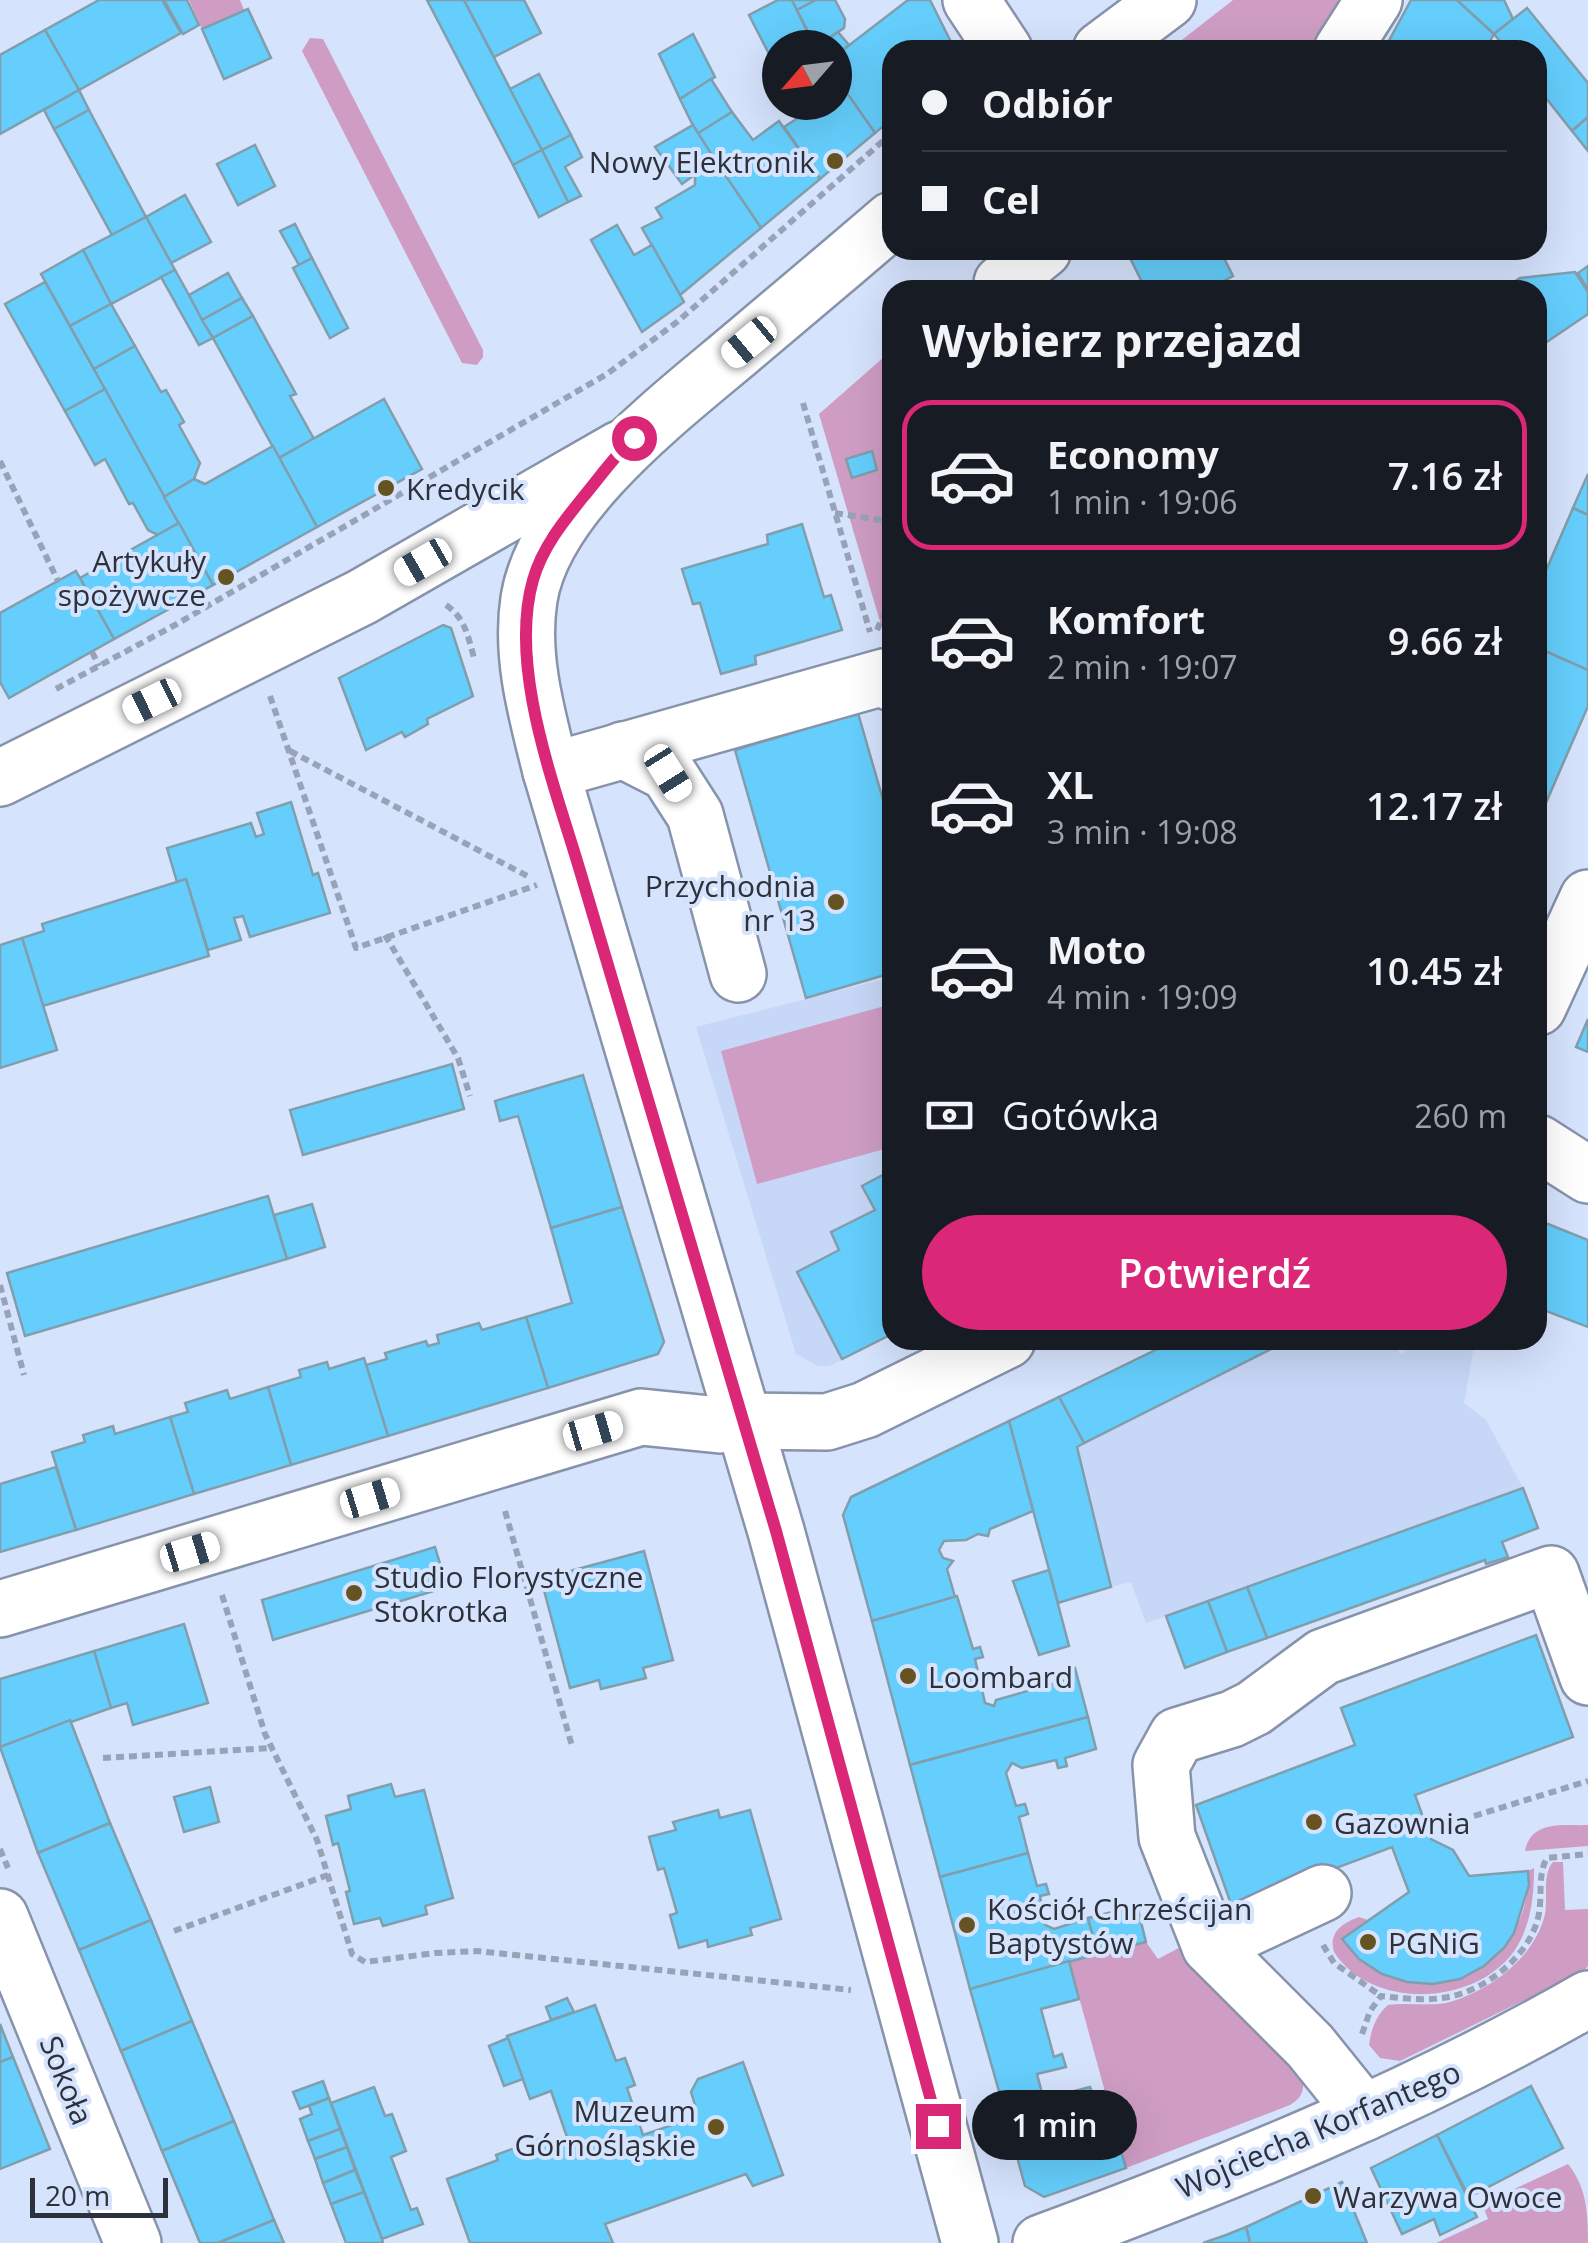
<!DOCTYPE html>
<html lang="pl">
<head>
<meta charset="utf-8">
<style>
	body { margin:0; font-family:"Open Sans",sans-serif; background:#20242c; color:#f1f3f6; height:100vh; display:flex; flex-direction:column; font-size:38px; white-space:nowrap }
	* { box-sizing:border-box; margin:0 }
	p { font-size:32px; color:#9ea1a6 }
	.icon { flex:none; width:55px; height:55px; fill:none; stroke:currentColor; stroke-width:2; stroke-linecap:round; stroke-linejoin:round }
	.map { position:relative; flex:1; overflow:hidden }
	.panel { position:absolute; left:882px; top:280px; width:665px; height:1070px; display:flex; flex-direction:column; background:#171b24; border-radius:30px; box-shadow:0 10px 40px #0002 }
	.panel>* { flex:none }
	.guide { position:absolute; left:882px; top:40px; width:665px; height:220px; border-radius:30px; box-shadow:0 10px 40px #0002; display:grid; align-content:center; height:220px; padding:0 40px; background:#171b24 }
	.needle { width:65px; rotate:242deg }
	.buttons { position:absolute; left:762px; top:30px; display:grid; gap:20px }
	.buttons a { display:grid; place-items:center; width:90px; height:90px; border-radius:50%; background:#171b24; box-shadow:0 10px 40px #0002; font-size:50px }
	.scale { position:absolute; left:30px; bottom:25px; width:138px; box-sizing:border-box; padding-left:10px; border:5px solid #2c313b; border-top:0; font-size:28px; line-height:35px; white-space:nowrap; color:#2c313b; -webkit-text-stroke:8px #d6e3fd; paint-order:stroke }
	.end { position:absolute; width:45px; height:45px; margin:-22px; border:12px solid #db2777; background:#fff; box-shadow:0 0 0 5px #fff }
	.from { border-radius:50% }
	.bubble { position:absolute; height:70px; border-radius:35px; background:#171b24; box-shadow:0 10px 40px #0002; font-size:32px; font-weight:600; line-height:70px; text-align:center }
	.car { position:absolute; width:30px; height:60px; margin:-30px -15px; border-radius:12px; box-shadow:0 0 8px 2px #0007; background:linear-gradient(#fff 24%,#345 0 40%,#fff 0 76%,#345 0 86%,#fff 0) }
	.guide b { display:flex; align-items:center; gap:35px; height:95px; font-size:38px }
	.guide b+b { border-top:2px solid #363941 }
	.guide i { width:25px; height:25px; background:#f1f3f6 }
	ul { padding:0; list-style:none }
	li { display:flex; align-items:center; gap:30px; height:150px; margin:0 20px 15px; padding:0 20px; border:5px solid transparent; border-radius:30px }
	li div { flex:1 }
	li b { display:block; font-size:38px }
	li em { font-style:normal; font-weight:600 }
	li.selected { border-color:#db2777 }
	li>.icon { width:90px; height:90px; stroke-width:1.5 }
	h2 { padding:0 40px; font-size:45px; line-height:120px }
	.pay { display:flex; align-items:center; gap:25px; height:110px; padding:0 40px; font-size:38px }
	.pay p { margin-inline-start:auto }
	.cta { display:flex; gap:20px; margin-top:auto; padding:20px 40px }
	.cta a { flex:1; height:115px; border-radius:60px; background:#db2777; color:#fff; font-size:40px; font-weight:600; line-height:115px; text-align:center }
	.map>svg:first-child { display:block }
</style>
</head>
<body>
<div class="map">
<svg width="1588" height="2243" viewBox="0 0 1588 2243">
	<rect width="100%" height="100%" fill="#d6e3fd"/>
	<g fill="#c7d7f7">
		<polygon points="892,977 892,1334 829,1366 818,1366 796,1354 696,1027"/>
		<polygon points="1281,1340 1394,1340 1400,1354 1429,1340 1475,1340 1464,1403 1486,1420 1523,1488 1146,1623 1131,1582 1111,1587 1077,1447 1282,1343"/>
	</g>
	<g fill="#cf9dc4">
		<polygon points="189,0 240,0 244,10 202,29"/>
		<polygon points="1233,0 1356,0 1319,50 1169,50"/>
		<polygon points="310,38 323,39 483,350 483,357 477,365 462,363 302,51"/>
		<polygon points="892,350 892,659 891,659 819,414"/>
		<polygon points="892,1004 892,1147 757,1184 721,1051"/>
		<path d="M1588,1825V1846L1525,1851C1531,1820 1563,1826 1588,1825Z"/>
		<path d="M1553,1862H1563L1565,1910L1588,1909V1966L1584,1971L1400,2061L1380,2058L1369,2045C1371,2030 1376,2015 1388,2005C1408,2002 1431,2007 1450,2002C1491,1990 1535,1957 1545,1914C1548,1898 1542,1874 1553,1862Z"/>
		<path d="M1534,1868C1534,1897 1531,1925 1515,1950C1476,2006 1372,2011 1334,1952C1328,1932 1343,1923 1359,1917L1368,1920L1342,1939C1354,1954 1366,1967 1384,1975C1457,2006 1532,1948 1528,1871Z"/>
		<path d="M1146,1942L1158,1959L1190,1942L1303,2076C1304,2091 1303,2097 1290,2105L1126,2168L1069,1961Z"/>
		<path d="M1568,2164C1587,2188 1588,2213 1588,2243H1436L1488,2219L1482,2204Z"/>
	</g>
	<g fill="#65cefc" stroke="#819eac" stroke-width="2.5">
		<polygon points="99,0 162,0 181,33 79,90 45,30"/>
		<polygon points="164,0 187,0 199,25 183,34"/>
		<polygon points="427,0 464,0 542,150 513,165"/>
		<polygon points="464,0 524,0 541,33 494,57"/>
		<polygon points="778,0 792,0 807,31 769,54 749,15"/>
		<polygon points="792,0 816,0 797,10"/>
		<polygon points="816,0 835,0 845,19 844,28 816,47 797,10"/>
		<polygon points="908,0 930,0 955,50 892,50 892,119 875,133 835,76 835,56"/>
		<polygon points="1411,0 1457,0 1494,34 1485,50 1384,50"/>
		<polygon points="1457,0 1504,0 1513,19 1494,34"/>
		<polygon points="1527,8 1588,83 1588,117 1572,131 1538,88 1538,50 1507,50 1494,34"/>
		<polygon points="248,9 271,58 224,79 202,29"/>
		<polygon points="45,30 79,90 0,134 0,55"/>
		<polygon points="807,31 816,48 780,48 780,67 771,52"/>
		<polygon points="838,32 849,45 835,56 835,48 816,48"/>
		<polygon points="693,34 715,77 680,99 659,54"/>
		<polygon points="539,74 571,135 542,150 510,89"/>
		<polygon points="835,76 875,133 820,179 784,127 810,110 804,102 835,102"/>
		<polygon points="711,79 732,112 697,134 680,99"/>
		<polygon points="79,90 89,110 54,129 44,110"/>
		<polygon points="89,110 146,217 112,235 54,129"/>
		<polygon points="732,112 753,140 779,121 820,179 761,228 697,134"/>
		<polygon points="1588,117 1588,151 1572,131"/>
		<polygon points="693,125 715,160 682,184 655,147"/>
		<polygon points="571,135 582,157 565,167 581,196 568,202 542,150"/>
		<polygon points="255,145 275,186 238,205 217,164"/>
		<polygon points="542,150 568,202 539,217 513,165"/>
		<polygon points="715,160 761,228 680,295 642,228 662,218 656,208 695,185 695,175"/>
		<polygon points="185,195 211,242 171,263 146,217"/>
		<polygon points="146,217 175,270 111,304 83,250"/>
		<polygon points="295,224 312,258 299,265 280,231"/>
		<polygon points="617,225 634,255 652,245 684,302 642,332 591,240"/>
		<polygon points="83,250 111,304 70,326 41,274"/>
		<polygon points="1126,250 1220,250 1233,276 1207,290 1146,290"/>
		<polygon points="312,258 348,328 330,338 293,268"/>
		<polygon points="1588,266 1588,290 1578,273"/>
		<polygon points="175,270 213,338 199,345 161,277"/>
		<polygon points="1575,272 1588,292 1588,314 1538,348 1538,290 1502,290 1520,278"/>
		<polygon points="228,273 242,298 202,320 189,295"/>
		<polygon points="45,282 105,389 65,411 5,304"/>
		<polygon points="242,298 253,316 213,338 202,320"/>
		<polygon points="111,304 135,346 94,369 70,326"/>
		<polygon points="253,316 296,394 290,396 314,439 279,458 213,338"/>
		<polygon points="135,346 161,392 166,390 184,422 179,425 200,463 194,479 164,497 94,369"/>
		<polygon points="105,389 179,523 158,535 148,530 133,503 129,504 105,459 95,465 65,411"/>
		<polygon points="384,399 422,469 317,527 279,458"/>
		<polygon points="273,446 317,527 213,585 164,497 194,479 205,484"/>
		<polygon points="872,451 877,470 852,478 846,459"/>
		<polygon points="1588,474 1588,515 1573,508"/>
		<polygon points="1573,508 1588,515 1588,670 1538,648 1538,589"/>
		<polygon points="179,523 213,585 114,639 80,578"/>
		<polygon points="802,524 824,597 831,595 842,630 755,656 756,664 721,674 700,603 693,604 682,569 768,544 767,535"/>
		<polygon points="76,571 114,639 9,698 0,682 0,613"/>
		<polygon points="443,625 451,628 473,696 427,719 428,724 405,737 402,732 366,750 339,678"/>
		<polygon points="1538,648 1588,670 1588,706 1545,805 1538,802"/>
		<polygon points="858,713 892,831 892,973 806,998 735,750"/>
		<polygon points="291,802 313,875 318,873 330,913 250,937 243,916 234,918 241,940 208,950 186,879 177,882 167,848 251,823 256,837 264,834 257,813"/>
		<polygon points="186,879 209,956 43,1006 22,938 44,931 42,924"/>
		<polygon points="22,938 57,1050 0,1068 0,945"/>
		<polygon points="1588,1019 1588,1052 1576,1047"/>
		<polygon points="452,1064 464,1109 303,1155 290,1110"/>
		<polygon points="583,1075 622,1207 551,1228 518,1116 500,1121 495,1101"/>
		<polygon points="892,1170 892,1334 842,1359 797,1272 839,1250 831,1232 875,1210 862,1186"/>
		<polygon points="268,1196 287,1259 25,1336 7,1273"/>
		<polygon points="312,1204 325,1247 287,1259 274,1215"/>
		<polygon points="622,1207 664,1342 658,1354 548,1388 526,1317 572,1303 551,1228"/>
		<polygon points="1538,1220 1588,1240 1588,1327 1538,1308"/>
		<polygon points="526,1317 548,1388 388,1436 366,1365 387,1359 385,1353 426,1341 428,1346 439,1343 437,1335 479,1323 482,1330"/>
		<polygon points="1176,1340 1281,1340 1283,1343 1084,1443 1059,1397"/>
		<polygon points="364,1358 388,1436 291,1465 268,1387 301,1377 299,1370 327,1362 329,1369"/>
		<polygon points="268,1387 291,1465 194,1494 170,1417 188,1412 185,1403 227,1390 230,1399"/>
		<polygon points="1059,1397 1084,1443 1077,1447 1111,1587 1058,1603 1009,1421"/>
		<polygon points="170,1417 194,1494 76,1530 52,1452 85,1442 83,1435 113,1426 115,1434"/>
		<polygon points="1009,1421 1033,1511 990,1529 988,1536 978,1534 966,1540 944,1541 939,1550 943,1558 953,1561 947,1569 955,1597 872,1621 843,1515 851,1497"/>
		<polygon points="56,1467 76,1530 0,1552 0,1484"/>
		<polygon points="1523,1488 1538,1528 1502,1542 1508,1557 1486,1564 1485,1560 1267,1638 1247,1587"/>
		<polygon points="435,1547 447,1587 273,1640 262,1600"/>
		<polygon points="644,1551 673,1660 643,1668 646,1678 601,1689 599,1680 570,1688 541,1579"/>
		<polygon points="1049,1570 1069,1646 1039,1655 1013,1581"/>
		<polygon points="1247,1587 1267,1638 1227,1652 1208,1601"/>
		<polygon points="957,1596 973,1649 980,1647 983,1657 975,1659 985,1703 994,1706 996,1700 1066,1680 1064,1671 1075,1668 1088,1717 910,1765 872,1621"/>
		<polygon points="1208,1601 1227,1652 1185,1668 1166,1616"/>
		<polygon points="184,1624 208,1703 133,1725 127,1703 111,1708 94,1651"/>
		<polygon points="1536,1635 1573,1737 1415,1795 1431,1839 1453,1850 1469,1876 1528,1871 1529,1885 1514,1933 1504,1948 1484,1966 1460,1979 1433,1984 1407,1982 1382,1974 1359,1959 1342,1939 1409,1892 1392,1847 1232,1907 1196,1805 1355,1745 1341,1708"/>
		<polygon points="94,1651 111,1708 0,1747 0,1679"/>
		<polygon points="1088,1717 1096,1749 1065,1758 1067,1766 1058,1768 1056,1760 1022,1768 1012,1763 1006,1773 1016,1806 1025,1804 1028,1814 1019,1817 1028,1853 940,1877 910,1765"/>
		<polygon points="70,1720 110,1823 38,1853 0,1747"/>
		<polygon points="391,1784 395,1797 424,1790 453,1898 425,1906 427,1914 383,1926 380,1918 354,1924 346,1892 350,1891 338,1843 333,1845 326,1816 351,1809 348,1796"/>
		<polygon points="210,1787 219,1822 184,1832 174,1797"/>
		<polygon points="718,1810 720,1818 750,1810 781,1919 750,1928 752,1935 708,1947 707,1940 679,1948 670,1915 677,1913 664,1868 658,1870 649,1837 676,1830 673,1822"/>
		<polygon points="110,1823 151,1920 79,1950 38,1853"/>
		<polygon points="1028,1853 1037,1886 1046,1884 1049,1894 1040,1896 1045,1925 1054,1929 1088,1918 1098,1954 970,1989 940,1877"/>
		<polygon points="1137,1906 1146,1942 1098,1954 1088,1918"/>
		<polygon points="151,1920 192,2021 121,2051 79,1950"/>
		<polygon points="1069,1961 1079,1999 1041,2009 1054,2057 1062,2054 1066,2067 1037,2074 1043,2097 1004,2109 970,1989"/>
		<polygon points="567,1998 574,2012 551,2020 546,2007"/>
		<polygon points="595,2005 616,2061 625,2058 635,2085 627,2088 643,2135 690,2119 689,2110 695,2105 691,2092 698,2079 743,2062 783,2175 753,2186 746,2174 605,2224 613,2243 470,2243 447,2179 498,2160 496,2155 539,2139 542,2146 567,2137 551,2091 530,2099 507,2036"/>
		<polygon points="192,2021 234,2121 162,2151 121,2051"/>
		<polygon points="0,2024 13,2057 0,2062"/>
		<polygon points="508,2038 523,2079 504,2086 489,2046"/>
		<polygon points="13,2057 50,2149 0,2169 0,2062"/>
		<polygon points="323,2081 329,2098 300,2109 293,2092"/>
		<polygon points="1531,2086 1563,2148 1469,2197 1437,2135"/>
		<polygon points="374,2087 385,2116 392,2114 406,2151 391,2157 411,2210 417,2208 423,2224 382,2239 331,2103"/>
		<polygon points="1090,2087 1093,2095 1104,2091 1126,2168 1044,2197 1025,2186 1004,2109"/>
		<polygon points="329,2098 340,2129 308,2141 300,2119 312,2114 309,2106"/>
		<polygon points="234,2121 274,2220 218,2243 200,2243 162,2151"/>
		<polygon points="340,2129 347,2147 315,2159 308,2141"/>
		<polygon points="1437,2135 1477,2217 1440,2235 1434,2219 1402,2234 1371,2168"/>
		<polygon points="347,2147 355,2170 323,2183 315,2159"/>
		<polygon points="355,2170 364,2192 331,2204 323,2183"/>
		<polygon points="1342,2182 1367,2243 1250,2243 1246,2227"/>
		<polygon points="364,2192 382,2239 383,2243 346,2243 331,2204"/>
		<polygon points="274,2220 284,2243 218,2243"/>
		<polygon points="1246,2227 1250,2243 1203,2243 1226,2235"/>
	</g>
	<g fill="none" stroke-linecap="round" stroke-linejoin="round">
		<defs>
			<g id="minor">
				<polyline points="971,0 1004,50"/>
				<polyline points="1342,50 1374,0"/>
				<polyline points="1003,290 1002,283 1043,250"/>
				<polyline points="623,750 668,773 695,815 738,974"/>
				<polyline points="551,771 884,677 892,683"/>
				<polyline points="0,778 362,597 620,449"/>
				<polyline points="1538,1007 1588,898"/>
				<polyline points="1538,1143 1588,1175"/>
				<polyline points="0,1609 641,1417 720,1425 743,1421 827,1422 865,1410 1007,1340"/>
				<polyline points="0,1917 133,2243"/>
				<polyline points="1210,1946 1323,1893"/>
				<polyline points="1364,2113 1310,2046 1210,1946 1167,1837 1161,1765 1177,1736 1232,1719 1254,1708 1323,1657 1551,1574 1588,1677"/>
				<path d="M1041,2243C1228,2174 1414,2099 1588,1999"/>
			</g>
			<g id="major">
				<polyline points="1101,50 1168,0"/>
				<path d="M892,220C842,263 792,305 741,348C670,408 544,503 529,599C520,657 537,715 551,771L776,1531L970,2243"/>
			</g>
		</defs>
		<use href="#minor" stroke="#8793aa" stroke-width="60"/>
		<use href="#major" stroke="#8793aa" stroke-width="60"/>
		<g stroke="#99a3b7" stroke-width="6" stroke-dasharray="8 5" stroke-linecap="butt">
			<polyline points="803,403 870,632"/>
			<polyline points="0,461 58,581"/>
			<polyline points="835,513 892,522"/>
			<path d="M446,605C465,618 468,636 474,658"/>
			<polyline points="877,630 892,596"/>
			<polyline points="92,652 99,666"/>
			<polyline points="56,689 175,625 607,374 677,322 892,133"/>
			<polyline points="270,696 356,948 537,885"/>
			<polyline points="290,751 531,878"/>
			<polyline points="385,935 458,1058 470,1096"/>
			<polyline points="0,1285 24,1375"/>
			<polyline points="505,1511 572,1746"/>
			<polyline points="222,1595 265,1734 317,1840 352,1954 365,1962 435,1953 477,1951 851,1990"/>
			<polyline points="103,1758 271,1748"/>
			<polyline points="1474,1816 1588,1781"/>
			<polyline points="0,1849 8,1868"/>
			<polyline points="174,1931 328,1875"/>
			<polyline points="1323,1945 1334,1963 1381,1996"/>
			<path d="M1362,2034L1370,2011L1381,1996C1401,1998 1422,2001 1442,1998C1483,1993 1528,1958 1538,1918C1543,1898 1537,1874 1547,1858L1588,1854"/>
		</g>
		<use href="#minor" stroke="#fff" stroke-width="55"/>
		<use href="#major" stroke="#fff" stroke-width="55"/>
	</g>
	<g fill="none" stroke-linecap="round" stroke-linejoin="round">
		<path stroke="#db2777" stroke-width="12" d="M634,438C615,455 600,477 584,496C563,522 542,548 533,580C508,668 555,786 580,871L776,1531L938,2126"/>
	</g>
	<g fill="#655321" stroke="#d6e3fd" stroke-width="4">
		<circle cx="835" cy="161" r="10"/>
		<circle cx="386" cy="488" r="10"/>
		<circle cx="226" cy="577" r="10"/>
		<circle cx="836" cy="902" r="10"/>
		<circle cx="354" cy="1593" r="10"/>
		<circle cx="908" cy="1676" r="10"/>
		<circle cx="1314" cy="1822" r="10"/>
		<circle cx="967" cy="1925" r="10"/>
		<circle cx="1368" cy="1942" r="10"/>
		<circle cx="716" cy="2127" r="10"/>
		<circle cx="1313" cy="2196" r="10"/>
	</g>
	<g text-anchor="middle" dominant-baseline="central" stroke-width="8" stroke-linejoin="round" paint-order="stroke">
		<g font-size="30" fill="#2c313b" stroke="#d6e3fd" text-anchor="start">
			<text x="815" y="161" text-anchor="end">Nowy Elektronik</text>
			<text x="406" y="488">Kredycik</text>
			<text x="206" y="560" text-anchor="end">Artykuły<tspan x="206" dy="34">spożywcze</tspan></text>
			<text x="816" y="885" text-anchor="end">Przychodnia<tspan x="816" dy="34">nr 13</tspan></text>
			<text x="374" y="1576">Studio Florystyczne<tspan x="374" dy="34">Stokrotka</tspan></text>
			<text x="928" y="1676">Loombard</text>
			<text x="1334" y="1822">Gazownia</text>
			<text x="987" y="1908">Kościół Chrześcijan<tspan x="987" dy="34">Baptystów</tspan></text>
			<text x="1388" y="1942">PGNiG</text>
			<text x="696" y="2110" text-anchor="end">Muzeum<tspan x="696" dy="34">Górnośląskie</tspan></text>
			<text x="1333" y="2196">Warzywa Owoce</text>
		</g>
		<g font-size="30" fill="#2c313b" stroke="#d6e3fd">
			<text transform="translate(67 2080) rotate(68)">Sokoła</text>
			<text transform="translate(1318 2129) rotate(-23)">Wojciecha Korfantego</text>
		</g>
	</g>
</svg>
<div class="buttons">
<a><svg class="needle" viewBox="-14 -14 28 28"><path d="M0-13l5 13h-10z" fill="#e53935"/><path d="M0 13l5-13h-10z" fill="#9ea1a6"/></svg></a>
</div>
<div class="scale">20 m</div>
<i class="end from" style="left:634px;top:438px"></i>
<i class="end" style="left:938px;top:2126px"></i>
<div class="bubble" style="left:972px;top:2090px;width:165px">1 min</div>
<i class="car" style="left:749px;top:342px;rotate:230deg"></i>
<i class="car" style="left:423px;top:562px;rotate:240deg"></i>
<i class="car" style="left:152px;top:701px;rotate:244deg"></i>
<i class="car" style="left:668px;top:773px;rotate:148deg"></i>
<i class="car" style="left:593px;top:1431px;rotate:74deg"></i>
<i class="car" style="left:370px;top:1498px;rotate:73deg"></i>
<i class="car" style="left:190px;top:1552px;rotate:73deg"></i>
<div class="guide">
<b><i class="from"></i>Odbiór</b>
<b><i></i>Cel</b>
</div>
<section class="panel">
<h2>Wybierz przejazd</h2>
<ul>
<li class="selected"><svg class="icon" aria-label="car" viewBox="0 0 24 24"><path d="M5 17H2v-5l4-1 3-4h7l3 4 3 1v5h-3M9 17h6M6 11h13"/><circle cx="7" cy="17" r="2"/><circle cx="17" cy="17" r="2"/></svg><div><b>Economy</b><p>1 min · 19:06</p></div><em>7.16 zł</em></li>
<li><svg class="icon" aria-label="car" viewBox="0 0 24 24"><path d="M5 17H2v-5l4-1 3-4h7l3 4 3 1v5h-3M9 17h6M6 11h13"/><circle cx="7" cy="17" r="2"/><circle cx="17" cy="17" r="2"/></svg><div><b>Komfort</b><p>2 min · 19:07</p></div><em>9.66 zł</em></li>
<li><svg class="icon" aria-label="car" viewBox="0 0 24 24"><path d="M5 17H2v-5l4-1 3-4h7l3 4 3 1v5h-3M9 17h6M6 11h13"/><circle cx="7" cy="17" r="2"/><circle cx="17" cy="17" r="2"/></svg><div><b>XL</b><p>3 min · 19:08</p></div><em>12.17 zł</em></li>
<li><svg class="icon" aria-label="car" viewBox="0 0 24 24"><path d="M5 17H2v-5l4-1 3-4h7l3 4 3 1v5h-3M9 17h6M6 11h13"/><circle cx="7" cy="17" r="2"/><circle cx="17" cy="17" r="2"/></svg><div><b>Moto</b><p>4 min · 19:09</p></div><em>10.45 zł</em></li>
</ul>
<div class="pay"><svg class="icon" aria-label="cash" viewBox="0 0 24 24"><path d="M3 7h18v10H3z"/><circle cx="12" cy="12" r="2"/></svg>Gotówka<p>260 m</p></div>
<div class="cta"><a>Potwierdź</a></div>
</section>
</div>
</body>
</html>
